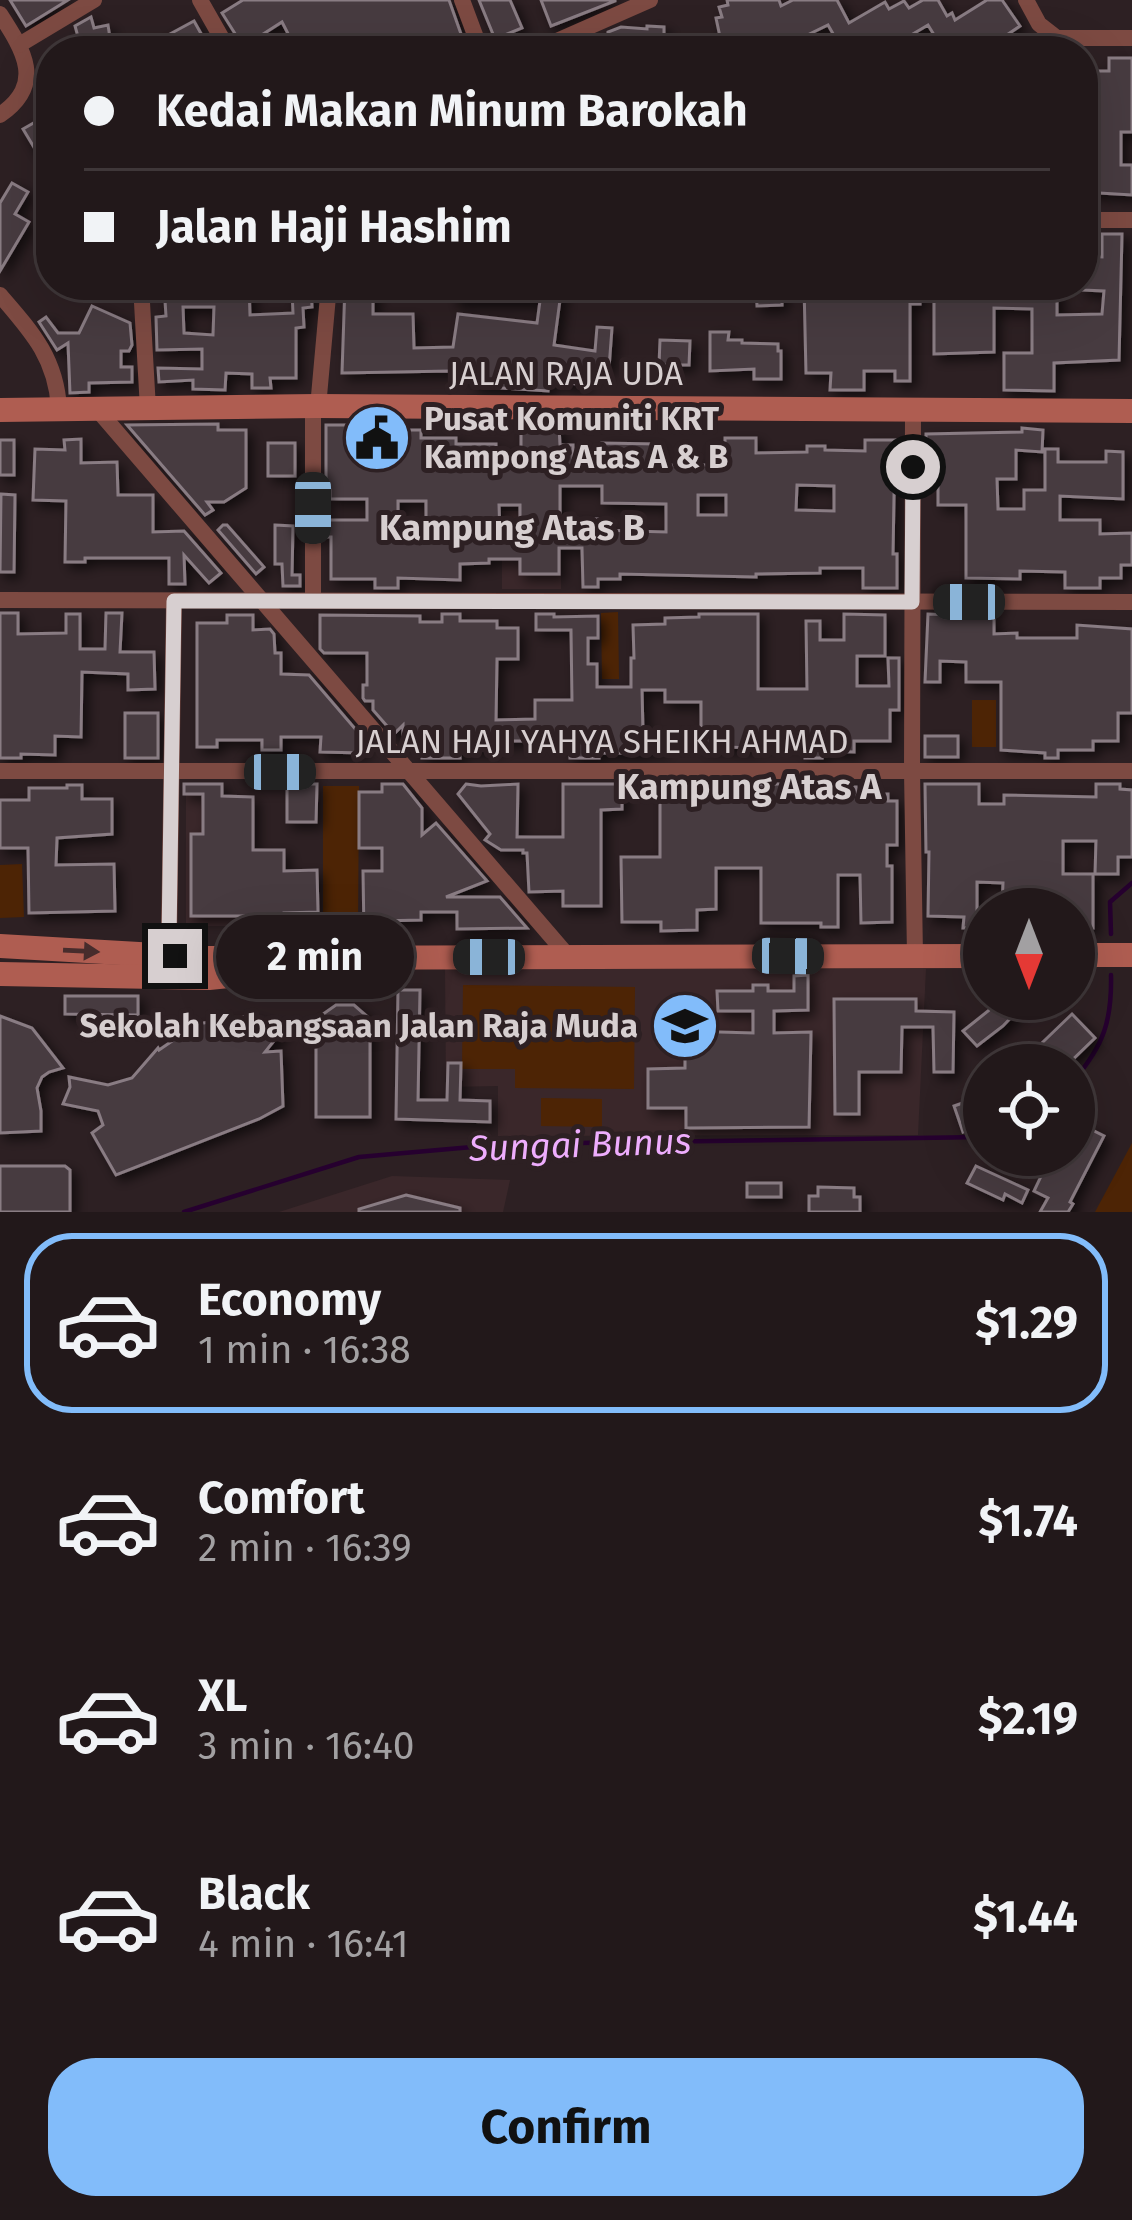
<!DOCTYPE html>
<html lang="en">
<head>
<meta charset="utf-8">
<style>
	body { margin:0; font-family:"Fira Sans",sans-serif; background:#2e2527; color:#f1f3f6; height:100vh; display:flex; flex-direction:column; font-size:45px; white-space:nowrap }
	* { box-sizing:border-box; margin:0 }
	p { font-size:39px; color:#a2a0a2 }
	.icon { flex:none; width:66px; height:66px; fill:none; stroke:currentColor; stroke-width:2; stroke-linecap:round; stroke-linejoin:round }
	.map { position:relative; height:1212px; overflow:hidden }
	.sheet { display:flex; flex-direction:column; background:#22181a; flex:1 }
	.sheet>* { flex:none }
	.hud { position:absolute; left:36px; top:36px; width:1062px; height:264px; border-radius:48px; box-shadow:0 12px 48px #0002,0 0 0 3px #3f3739; display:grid; align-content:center; height:264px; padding:0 48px; background:#22181a }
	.needle { width:78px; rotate:180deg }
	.tools { position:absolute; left:963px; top:888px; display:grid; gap:24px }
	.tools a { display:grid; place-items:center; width:132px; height:132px; border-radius:50%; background:#22181a; box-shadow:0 12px 48px #0002,0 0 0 3px #3f3739; font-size:60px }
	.end { position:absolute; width:54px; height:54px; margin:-27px; border:15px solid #d7cfd0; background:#111; box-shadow:0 0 0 6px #111 }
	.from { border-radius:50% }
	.bubble { position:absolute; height:84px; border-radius:42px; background:#22181a; box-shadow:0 12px 48px #0002,0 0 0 3px #3f3739; font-size:39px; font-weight:700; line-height:84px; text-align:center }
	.car { position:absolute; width:36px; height:72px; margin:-36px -18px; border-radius:15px; box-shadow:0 0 9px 3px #0007; background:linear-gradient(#222 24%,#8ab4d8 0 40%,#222 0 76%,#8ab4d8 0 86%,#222 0) }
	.hud b { display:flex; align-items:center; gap:42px; height:114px; font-size:45px }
	.hud b+b { border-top:3px solid #3f3739 }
	.hud i { width:30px; height:30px; background:#f1f3f6 }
	ul { padding:21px 0 0; list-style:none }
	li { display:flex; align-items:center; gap:36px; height:180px; margin:0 24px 18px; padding:0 24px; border:6px solid transparent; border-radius:48px }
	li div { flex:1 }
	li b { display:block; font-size:45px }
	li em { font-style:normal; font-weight:700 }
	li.on { border-color:#82bcfa }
	li>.icon { width:108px; height:108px; stroke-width:1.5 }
	.action { display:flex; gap:24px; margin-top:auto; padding:24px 48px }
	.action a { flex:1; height:138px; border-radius:48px; background:#82bcfa; color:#111; font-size:48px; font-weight:700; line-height:138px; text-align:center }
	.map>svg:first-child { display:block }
</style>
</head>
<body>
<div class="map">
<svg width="1132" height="1212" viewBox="0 0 1132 1212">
	<defs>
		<filter id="shadow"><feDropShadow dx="5.5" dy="5.5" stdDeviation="6" flood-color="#0009"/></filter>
	</defs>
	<rect width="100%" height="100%" fill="#2d2023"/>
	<g fill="#3a272a">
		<rect x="502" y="511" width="59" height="78"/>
		<polygon points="186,783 219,783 220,857 259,857 259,926 186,926"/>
		<polygon points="445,969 926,969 918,1135 498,1136 498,1086 446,1087"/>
		<polygon points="392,1176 510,1180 503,1212 279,1212"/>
	</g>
	<g fill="#4d2405">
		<polygon points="618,612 619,679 602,679 601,613"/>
		<rect x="972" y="700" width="24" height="47"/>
		<polygon points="323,786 359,786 358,929 323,929"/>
		<polygon points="22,864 24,917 0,918 0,865"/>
		<polygon points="463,985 635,987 634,1089 515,1088 515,1069 462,1069"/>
		<polygon points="541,1098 602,1099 602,1127 541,1126"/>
		<polygon points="1132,1143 1132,1212 1095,1212"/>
	</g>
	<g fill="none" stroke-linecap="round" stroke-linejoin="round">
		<g stroke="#26002f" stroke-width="4.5">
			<polyline points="1111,934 1110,902 1132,883"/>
			<path d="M1074,1080C1104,1045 1112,1020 1111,975"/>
			<polyline points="184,1212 359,1157 506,1144 984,1137"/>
		</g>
	</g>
	<g fill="#463a41" stroke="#897c83" stroke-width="3" fill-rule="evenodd" filter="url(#shadow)">
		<polygon points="10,0 68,0 26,26"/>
		<polygon points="243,0 449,0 467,51 297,51 282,22 257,38 265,51 246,51 222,13"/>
		<polygon points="479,0 510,0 522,28 495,39"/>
		<polygon points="541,0 615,0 615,1 551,26"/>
		<polygon points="727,0 779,0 781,6 793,0 837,0 849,23 885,2 889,9 904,1 909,8 923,0 938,0 947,16 952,13 955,20 987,0 1002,0 1020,26 983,51 977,41 959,51 944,51 928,25 906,38 907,40 900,44 904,51 843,51 828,25 791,43 793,49 787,51 723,51 716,18 722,17 719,7 728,5"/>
		<polygon points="91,17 94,28 108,25 112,51 82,51 75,26"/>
		<polygon points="194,21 204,39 191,46 194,51 129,51 157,41"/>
		<polygon points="647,26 664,27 664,51 578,51 579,45 588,41 607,46 608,32 621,27 647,29"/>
		<polygon points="1109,58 1132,58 1132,132 1121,132 1121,165 1132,165 1132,195 1083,192 1083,71 1109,71"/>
		<polygon points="51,113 51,147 38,154 23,129"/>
		<polygon points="12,183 28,192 15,214 29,222 0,271 0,203"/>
		<polygon points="1102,234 1122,234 1119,360 1054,363 1054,391 1004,390 1004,353 1032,353 1032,309 994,308 994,352 934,354 934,301 966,301 966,285 1057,285 1057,315 1102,314 1104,291 1083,290 1083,256 1102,257"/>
		<path d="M164,285H249L250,315L293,313L292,290H296V285H311L312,307L303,308L304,327L296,328V378H270L271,388H252V374L226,373L225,390L193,389V380L159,382L158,368L202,369V349L157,350L156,317L166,316ZM183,307H214L213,335L184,333Z"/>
		<polygon points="345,285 373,285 373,314 413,314 414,348 453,347 458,314 537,323 540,301 454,301 454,285 562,285 554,345 595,351 597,327 612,328 609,368 586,366 584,385 549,380 548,391 473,386 474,375 450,371 342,373"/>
		<polygon points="756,285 782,285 782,305 757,306"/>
		<polygon points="804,285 819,285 819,290 868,290 868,285 920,285 920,304 910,304 910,381 895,381 895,371 864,371 864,390 830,390 831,373 806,373"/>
		<polygon points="92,306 130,323 132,345 129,351 121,351 121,367 132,367 132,382 89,383 89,392 70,393 68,343 57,350 39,322 46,317 58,333 79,333"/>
		<polygon points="710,332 729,332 728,340 742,340 742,343 778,344 778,351 781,351 781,379 754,379 754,369 710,371"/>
		<polygon points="660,340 690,341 689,365 659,365"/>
		<polygon points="218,424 218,430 246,430 246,488 224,502 207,502 213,510 205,515 127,425"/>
		<path d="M326,425H360V432H381V451H401V430H421V438H456V444H496V451H521V426H559L560,445H573V458H602V443L656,444V465H708V444H725V438H756V453L807,452V446H825V450L865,451V440H895L893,554H897V588H863V568H820V573L756,574V577L620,574V579H598V587H583L582,548H559V574H520V559H489V563L460,564V580L398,578V588H375V579H331V537H326V520H367V499H330V490H326ZM797,485L834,486V511L796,510ZM560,486H602V503L666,504V532L598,530L599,519L560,518ZM698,495H726V515H698ZM398,501H426V538H398ZM499,505H520V536H500Z"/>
		<polygon points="1022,428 1043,430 1042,452 1016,450 1016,479 997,479 998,509 1024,509 1024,490 1045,490 1045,449 1058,449 1058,462 1106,462 1106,451 1123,452 1123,499 1060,496 1060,520 1100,520 1100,534 1132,533 1132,565 1121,565 1121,578 1100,578 1100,588 1065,588 1065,572 1020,571 1020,579 966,578 966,505 938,505 938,450 926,450 926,434 1022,432"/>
		<polygon points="81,439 81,463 117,462 118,495 153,495 153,532 184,531 221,573 209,583 184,555 185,584 169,584 169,558 85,558 85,562 65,562 66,501 33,500 35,449 65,450 64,440"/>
		<rect x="0" y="440" width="14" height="35"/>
		<rect x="268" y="443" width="27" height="33"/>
		<polygon points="1,494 15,495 14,572 0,572"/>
		<polygon points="223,525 227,525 264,567 256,574 218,530"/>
		<polygon points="275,525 293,526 292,575 300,575 300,586 283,586 282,564 275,564"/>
		<polygon points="0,613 18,613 18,634 66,633 66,614 80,614 80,649 105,649 106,613 122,613 120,652 154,652 155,689 128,690 128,674 82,672 81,737 55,736 55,755 21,754 21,758 0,758"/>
		<polygon points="442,614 460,614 460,621 497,621 497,628 518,628 518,659 497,659 496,720 535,719 535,700 572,700 571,630 536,630 536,614 554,614 554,617 598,616 598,638 588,638 588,664 597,664 597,687 631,687 631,658 634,658 633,625 665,624 665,618 699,617 699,614 758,614 758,689 807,689 806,621 820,621 820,640 844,640 844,614 885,615 885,656 857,656 857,686 889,686 888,658 899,658 899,710 890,710 890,741 854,741 854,752 822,751 822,758 805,758 805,742 753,742 753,748 701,746 701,702 665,702 665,690 642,690 643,732 662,732 662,750 642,750 642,753 599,753 599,758 570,758 569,734 523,734 523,741 496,741 496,749 459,749 460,758 422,758 422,740 403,741 403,725 394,734 373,710 373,701 365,701 363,698 363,685 367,685 367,653 324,653 320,649 320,615 420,616 420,622 442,622"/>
		<polygon points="928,614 994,617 994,634 1017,633 1017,638 1077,638 1077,625 1132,629 1132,713 1118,713 1118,741 1093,741 1093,750 1058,750 1058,758 1045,758 1045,753 1001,750 1001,682 966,682 966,662 940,661 940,682 925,682"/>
		<polygon points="227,615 253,615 253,630 270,629 274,634 275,653 281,653 281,674 309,675 363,738 363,753 320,752 321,737 281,737 281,750 262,750 262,740 217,740 217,747 197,747 197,623 227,623"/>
		<rect x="125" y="713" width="33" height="45"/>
		<rect x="925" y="736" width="33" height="21"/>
		<polygon points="184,784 222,784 222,796 253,797 253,850 284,850 284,871 317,870 318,912 284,913 284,926 273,927 273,916 191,916 191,834 203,834 203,794 184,794"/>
		<polygon points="287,784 317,784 316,822 287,822"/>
		<polygon points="382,784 403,784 422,808 422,835 436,823 487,881 446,897 500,897 527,928 457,929 457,912 421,912 421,920 379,921 380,933 364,933 363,871 382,871 382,848 359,848 359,792 382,792"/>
		<polygon points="466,784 481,786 518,784 517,837 563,837 563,784 622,784 622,809 601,810 601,906 563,906 563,891 529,892 527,853 523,853 523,850 501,850 485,840 490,834 458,794"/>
		<polygon points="660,784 820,784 820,787 856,787 856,794 888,794 888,801 897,801 897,845 887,845 887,866 892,866 892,922 861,923 860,875 838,875 838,927 821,927 821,923 761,923 761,868 716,868 716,909 697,910 697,930 661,931 661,922 622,922 621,857 660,857"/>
		<polygon points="925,784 979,784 979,804 1004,804 1004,795 1096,797 1096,784 1120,784 1120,789 1132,790 1132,857 1118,857 1118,874 1095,874 1096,841 1063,841 1063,874 1093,874 1093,928 1074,928 1074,909 1002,909 1003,883 977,882 977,928 963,928 964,917 928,916 929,852 926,852"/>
		<polygon points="67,785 82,785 82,799 112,799 112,834 57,838 56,865 114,864 115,911 29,913 28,848 0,848 0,800 29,800 29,788 67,788"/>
		<polygon points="808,975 808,1010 774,1011 774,1033 811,1032 809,1127 686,1128 686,1108 648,1108 648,1069 685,1068 685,1031 753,1033 753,1011 718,1011 717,991 753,991 753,985 768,985 768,991 794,991 794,976"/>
		<polygon points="398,990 420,990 418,1100 447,1100 448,1063 461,1063 460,1100 490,1101 490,1122 396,1119"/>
		<polygon points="65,996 138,996 138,1015 65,1014"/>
		<polygon points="834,999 916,999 916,1011 954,1012 953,1072 934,1072 933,1027 902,1027 901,1072 859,1072 859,1114 835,1114"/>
		<polygon points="1003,999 1016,999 1022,1006 1003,1026 977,1046 963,1031"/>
		<polygon points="336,1005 354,1005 370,1019 370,1117 316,1117 316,1019"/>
		<polygon points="1072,1014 1095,1038 1067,1065 1019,1065"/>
		<polygon points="0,1016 32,1028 63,1068 49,1072 42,1077 37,1088 41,1111 41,1131 0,1133"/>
		<polygon points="249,1016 285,1027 265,1052 281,1051 283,1106 259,1119 116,1175 92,1133 103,1125 98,1111 63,1104 70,1087 69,1077 108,1085 132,1078 158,1048 159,1050 197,1024"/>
		<polygon points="980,1097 984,1107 984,1124 963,1132 954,1106"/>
		<polygon points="1074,1121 1104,1136 1070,1202 1073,1204 1068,1212 1040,1212 1048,1198 1034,1191 1045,1168 1020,1155 1074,1155"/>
		<polygon points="0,1166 65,1166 70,1170 70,1212 0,1212"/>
		<polygon points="976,1166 1028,1190 1022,1203 1005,1194 1003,1200 967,1183"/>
		<rect x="747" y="1183" width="34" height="14"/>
		<polygon points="818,1187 854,1188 854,1197 860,1197 860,1212 809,1212 809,1196 818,1196"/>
		<polygon points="406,1195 460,1208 460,1212 359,1212 359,1209"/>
	</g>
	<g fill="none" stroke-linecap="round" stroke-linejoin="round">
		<g stroke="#7d4a42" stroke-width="16">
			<polyline points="200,0 229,51"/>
			<polyline points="462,0 481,51"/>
			<polyline points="1026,0 1039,24 1057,38 1132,38"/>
			<path d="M0,14C24,51 45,84 0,115"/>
			<polyline points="19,45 94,0"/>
			<polyline points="534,51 650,0"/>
			<polyline points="1083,220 1132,220"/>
			<polyline points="141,285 148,409"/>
			<path d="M0,295C32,332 56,358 59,408"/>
			<polyline points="96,408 568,956"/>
			<polyline points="913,412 912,771 915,956"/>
			<polyline points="0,600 1132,602"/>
			<polyline points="313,600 313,416 319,396 329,285"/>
			<polyline points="174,601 169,939 174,947 174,965"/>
			<polyline points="0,771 1132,771"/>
		</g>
		<g stroke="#af5d51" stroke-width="24">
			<polyline points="0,410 317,406 1132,411"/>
			<polyline points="0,946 208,958 984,956"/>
			<polyline points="1074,955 1132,955"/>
			<polyline points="0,974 209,978 278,971"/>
		</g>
	</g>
	<defs><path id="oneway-solid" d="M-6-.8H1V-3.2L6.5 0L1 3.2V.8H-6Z" transform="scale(3)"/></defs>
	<use fill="#472c2c" href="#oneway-solid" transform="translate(81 951) rotate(3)"/>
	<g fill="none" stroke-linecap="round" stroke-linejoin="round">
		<polyline stroke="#d7cfd0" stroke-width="15" points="175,956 174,947 169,939 174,601 912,602 913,467"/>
	</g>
	<defs>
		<symbol id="civic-disc" viewBox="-11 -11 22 22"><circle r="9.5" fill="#82bcfa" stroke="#2d2023"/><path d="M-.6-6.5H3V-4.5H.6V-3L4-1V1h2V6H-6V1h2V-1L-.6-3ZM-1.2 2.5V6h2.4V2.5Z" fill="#111"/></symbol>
		<symbol id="school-disc" viewBox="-11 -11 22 22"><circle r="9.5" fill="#82bcfa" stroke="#2d2023"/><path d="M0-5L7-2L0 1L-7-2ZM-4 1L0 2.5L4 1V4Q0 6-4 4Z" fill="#111"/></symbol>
	</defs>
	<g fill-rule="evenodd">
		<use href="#civic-disc" x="339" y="400" width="76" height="76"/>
		<use href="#school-disc" x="647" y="988" width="76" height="76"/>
	</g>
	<g text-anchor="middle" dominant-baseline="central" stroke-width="10" stroke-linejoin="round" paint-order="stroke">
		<g font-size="33" fill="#d7cfd0" stroke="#2d2023">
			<text x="566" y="374">JALAN RAJA UDA</text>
			<text x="602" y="742">JALAN HAJI YAHYA SHEIKH AHMAD</text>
		</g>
		<g font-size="33" font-weight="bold" fill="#d7cfd0" stroke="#2d2023" text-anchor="start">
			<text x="424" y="419">Pusat Komuniti KRT<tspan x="424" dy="38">Kampong Atas A &amp; B</tspan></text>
			<text x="638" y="1026" text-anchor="end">Sekolah Kebangsaan Jalan Raja Muda</text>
		</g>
		<g font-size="36" font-weight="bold" fill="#d7cfd0" stroke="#2d2023">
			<text x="512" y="528">Kampung Atas B</text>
			<text x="749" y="787">Kampung Atas A</text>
		</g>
		<g font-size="36" font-style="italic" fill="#eeadfd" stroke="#2d2023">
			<text transform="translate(580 1145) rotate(-2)">Sungai Bunus</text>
		</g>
	</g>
</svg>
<div class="tools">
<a><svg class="needle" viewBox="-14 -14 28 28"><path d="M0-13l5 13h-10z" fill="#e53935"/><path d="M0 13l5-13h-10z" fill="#a2a0a2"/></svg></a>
<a><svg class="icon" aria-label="locate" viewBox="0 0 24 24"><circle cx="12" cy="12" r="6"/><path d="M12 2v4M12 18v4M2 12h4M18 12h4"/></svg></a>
</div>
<i class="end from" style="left:913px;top:467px"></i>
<i class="end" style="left:175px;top:956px"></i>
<div class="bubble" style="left:216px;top:915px;width:198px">2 min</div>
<i class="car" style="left:313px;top:508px;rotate:180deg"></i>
<i class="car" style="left:969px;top:602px;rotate:270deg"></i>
<i class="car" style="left:280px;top:772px;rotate:90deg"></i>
<i class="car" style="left:788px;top:956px;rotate:91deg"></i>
<i class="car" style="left:489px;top:957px;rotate:270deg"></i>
<div class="hud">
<b><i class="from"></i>Kedai Makan Minum Barokah</b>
<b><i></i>Jalan Haji Hashim</b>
</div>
</div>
<section class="sheet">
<ul>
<li class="on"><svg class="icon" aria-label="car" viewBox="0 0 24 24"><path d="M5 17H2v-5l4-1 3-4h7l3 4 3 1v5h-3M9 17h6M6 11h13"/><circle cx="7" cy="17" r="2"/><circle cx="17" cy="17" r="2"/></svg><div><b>Economy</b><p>1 min · 16:38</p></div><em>$1.29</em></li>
<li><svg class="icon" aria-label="car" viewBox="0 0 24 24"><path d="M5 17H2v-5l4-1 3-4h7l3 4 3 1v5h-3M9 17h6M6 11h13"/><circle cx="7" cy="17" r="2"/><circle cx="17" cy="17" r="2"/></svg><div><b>Comfort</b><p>2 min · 16:39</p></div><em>$1.74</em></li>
<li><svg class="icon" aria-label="car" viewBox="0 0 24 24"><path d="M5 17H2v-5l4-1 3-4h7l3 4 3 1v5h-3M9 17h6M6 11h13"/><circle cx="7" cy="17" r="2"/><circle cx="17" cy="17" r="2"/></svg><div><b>XL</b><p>3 min · 16:40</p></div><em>$2.19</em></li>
<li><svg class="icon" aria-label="car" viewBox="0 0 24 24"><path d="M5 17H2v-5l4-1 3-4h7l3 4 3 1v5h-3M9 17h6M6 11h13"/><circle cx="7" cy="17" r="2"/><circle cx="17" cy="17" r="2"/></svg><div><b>Black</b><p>4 min · 16:41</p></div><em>$1.44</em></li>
</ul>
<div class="action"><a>Confirm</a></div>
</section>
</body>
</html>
